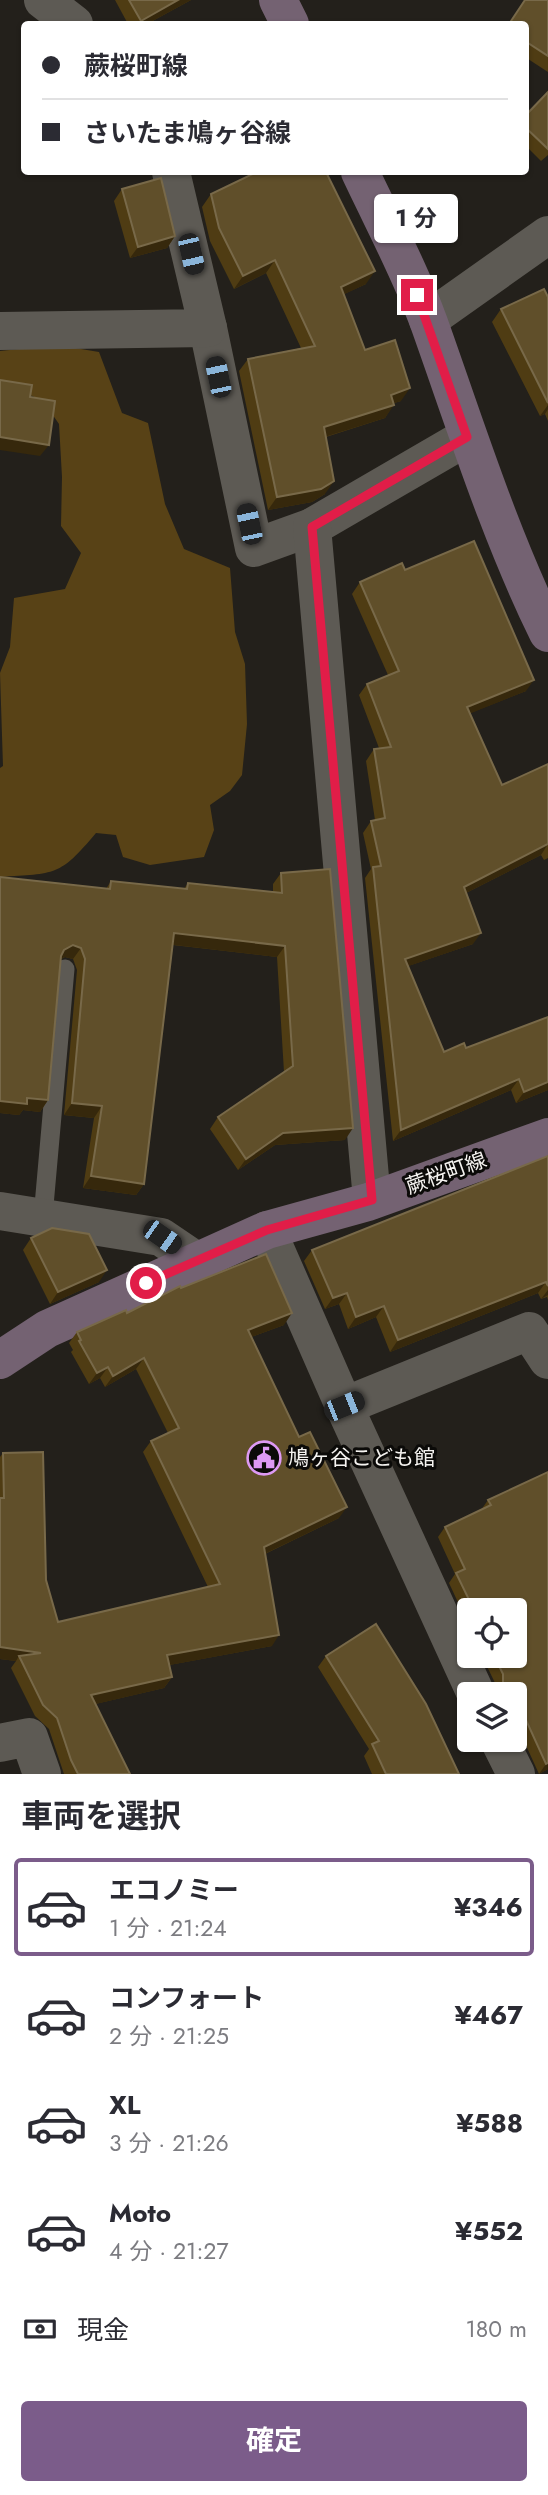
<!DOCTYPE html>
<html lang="ja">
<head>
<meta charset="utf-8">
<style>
	body { margin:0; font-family:Jost,"Noto Sans JP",sans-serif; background:#f2f2f3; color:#2b2b33; height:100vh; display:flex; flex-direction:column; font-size:26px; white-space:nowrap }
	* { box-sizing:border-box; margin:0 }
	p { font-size:23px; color:#7c7c81 }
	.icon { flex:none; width:38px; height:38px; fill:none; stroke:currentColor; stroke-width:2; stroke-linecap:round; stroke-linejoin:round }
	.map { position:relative; height:1774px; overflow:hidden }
	.sheet { display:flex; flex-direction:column; background:#fff; flex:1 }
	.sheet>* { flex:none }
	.top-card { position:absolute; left:21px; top:21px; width:508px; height:154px; border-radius:7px; box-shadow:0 2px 5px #0004; display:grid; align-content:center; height:154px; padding:0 21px; background:#fff }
	.buttons { position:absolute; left:457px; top:1598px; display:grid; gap:14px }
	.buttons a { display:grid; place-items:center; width:70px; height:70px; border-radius:7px; background:#fff; box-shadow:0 2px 5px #0004; font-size:35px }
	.end { position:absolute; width:32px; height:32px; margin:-16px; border:9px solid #e11d48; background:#fff; box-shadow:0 0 0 4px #fff }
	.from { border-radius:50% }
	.bubble { position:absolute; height:49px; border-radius:7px; background:#fff; box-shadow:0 2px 5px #0004; font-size:23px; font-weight:700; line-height:49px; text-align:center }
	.car { position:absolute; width:21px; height:42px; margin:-21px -10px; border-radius:9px; box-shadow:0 0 5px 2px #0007; background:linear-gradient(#222 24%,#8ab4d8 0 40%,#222 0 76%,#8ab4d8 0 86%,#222 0) }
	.top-card b { display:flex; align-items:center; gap:24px; height:66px; font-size:26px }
	.top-card b+b { border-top:2px solid #e1e1e2 }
	.top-card i { width:18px; height:18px; background:#2b2b33 }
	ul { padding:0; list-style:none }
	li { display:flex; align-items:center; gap:21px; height:98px; margin:0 14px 10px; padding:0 7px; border:4px solid transparent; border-radius:7px }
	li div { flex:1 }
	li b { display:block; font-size:26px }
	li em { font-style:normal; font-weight:700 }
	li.on { border-color:#7b5c8a }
	li>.icon { width:63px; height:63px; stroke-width:1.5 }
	h2 { padding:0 21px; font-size:32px; line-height:84px }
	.pay { display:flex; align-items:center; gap:18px; height:77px; padding:0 21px; font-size:26px }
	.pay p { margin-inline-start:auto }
	.action { display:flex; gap:14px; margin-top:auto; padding:14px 21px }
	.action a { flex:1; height:80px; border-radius:7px; background:#7b5c8a; color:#fff; font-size:28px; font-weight:700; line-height:80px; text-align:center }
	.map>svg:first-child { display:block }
</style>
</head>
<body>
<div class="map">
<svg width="548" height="1774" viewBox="0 0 548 1774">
	<rect width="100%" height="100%" fill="#23201b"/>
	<path fill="#584216" d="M57,345L99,352L122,413L148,423L165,504L184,549L230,568L235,632L245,664L247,724L242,775L230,791L210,805L214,830L204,857L150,865L123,857L116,835L96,833C59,877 56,873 0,877V768L3,766L0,673L10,647L14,598L65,589L81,553L61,526L62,477L59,424L43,401L0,381V351Z"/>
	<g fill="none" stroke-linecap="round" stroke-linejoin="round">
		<polyline stroke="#5d5a54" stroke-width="19" points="43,1217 65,969"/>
		<g stroke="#5d5a54" stroke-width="38">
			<polyline points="43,0 74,24"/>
			<polyline points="428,320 548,235"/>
			<polyline points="208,328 254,548 312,527 467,437"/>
			<polyline points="0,331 208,328 171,172"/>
			<polyline points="312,527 372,1200"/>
			<polyline points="0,1211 161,1237 195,1260"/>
			<polyline points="267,1230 344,1406 476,1694"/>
			<polyline points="344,1406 529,1331 548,1360"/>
			<polyline points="499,1740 516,1774"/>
			<polyline points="0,1743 29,1737 42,1774"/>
		</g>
		<g stroke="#746272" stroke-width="38">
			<polyline points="278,0 290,24"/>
			<path d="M360,172C383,221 410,271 429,323C466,427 499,533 548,633"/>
			<polyline points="0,1360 47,1329 267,1230 368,1202 548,1137"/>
		</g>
	</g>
	<g fill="#4f3c13">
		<polygon points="115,0 191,0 147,24 128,24"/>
		<polygon points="548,0 548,72 525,57 525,24"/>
		<polygon points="548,92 548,155 541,161 525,145 525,116"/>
		<polygon points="122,189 175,236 167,248 130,258 114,201"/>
		<polygon points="211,194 366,284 344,294 365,350 401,401 394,403 385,418 326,437 325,494 312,502 268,510 239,371 248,359 301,348 266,273 234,289 210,241 202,207"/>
		<polygon points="548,297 548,421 545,414 540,416 492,322 501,309"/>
		<polygon points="405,570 526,691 470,713 502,785 548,764 548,858 544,860 541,855 466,893 473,944 408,966 444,1052 466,1048 548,1017 548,1090 516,1103 511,1090 393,1141 365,878 371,869 363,833 371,821 375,820 366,761 374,749 379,748 359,695 367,684 388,675 352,594 360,582"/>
		<polygon points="281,873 345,1140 275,1145 238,1170 210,1129 218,1117 284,1072 277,957 173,945 144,1184 136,1195 83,1188 94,1118 64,1115 77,970 73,959 65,957 61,959 48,1100 40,1112 23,1110 19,1115 0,1113 0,877 106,889 111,881 184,889 188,883 273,892 273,884"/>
		<polygon points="548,1156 548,1300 547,1297 541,1299 538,1293 390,1352 376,1317 348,1329 339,1304 325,1309 304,1261 312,1250"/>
		<polygon points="31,1238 99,1282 50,1304 23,1250"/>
		<polygon points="181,1288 284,1325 251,1337 339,1518 265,1554 272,1646 169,1665 172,1677 164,1688 95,1704 130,1774 64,1774 49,1729 35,1716 11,1668 16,1661 0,1659 0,1457 3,1453 46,1580 58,1622 208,1587 143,1452 151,1441 168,1433 136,1369 105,1387 100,1378 89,1384 71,1352 73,1350 69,1343 77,1332 127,1313"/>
		<polygon points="548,1472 548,1769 539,1774 519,1730 514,1726 514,1694 496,1694 496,1685 482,1656 514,1656 514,1610 469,1610 469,1626 449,1583 455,1574 438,1537 445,1527 481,1510 488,1500"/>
		<polygon points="326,1656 459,1774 372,1774 364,1756 369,1749 318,1667"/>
	</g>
	<g fill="#36280c">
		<polygon points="178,0 191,0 147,24 138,24 141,21"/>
		<polygon points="175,236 167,248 130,258 138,247"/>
		<polygon points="275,260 266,273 234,289 243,276"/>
		<polygon points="375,271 366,284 332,300 341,287"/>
		<polygon points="410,388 401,401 382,407 391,395"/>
		<polygon points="394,405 385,418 315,440 324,427"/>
		<polygon points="548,405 548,409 545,414 540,416"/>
		<polygon points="0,437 49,445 40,456 0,450"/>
		<polygon points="334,481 325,494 312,502 268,510 277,497"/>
		<polygon points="534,680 526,691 459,718 467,707"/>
		<polygon points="548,844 541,855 456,898 464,887"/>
		<polygon points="174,933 285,946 277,957 166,944"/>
		<polygon points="481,933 473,944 397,970 405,959"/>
		<polygon points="73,945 81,948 73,959 65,957 55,961 64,950"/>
		<polygon points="519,1079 511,1090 393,1141 401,1130"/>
		<polygon points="548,1082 548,1090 516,1103 524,1092"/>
		<polygon points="27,1098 48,1100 40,1112 23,1110 19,1115 0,1113 0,1101"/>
		<polygon points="72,1103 102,1106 94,1118 64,1115"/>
		<polygon points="353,1128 345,1140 275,1145 238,1170 246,1159 283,1133"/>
		<polygon points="91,1176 144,1184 136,1195 83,1188"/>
		<polygon points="107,1270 99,1282 50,1304 58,1292"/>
		<polygon points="546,1282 538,1293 390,1352 398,1340"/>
		<polygon points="548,1290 548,1295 541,1299"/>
		<polygon points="347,1293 339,1304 325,1309 333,1298"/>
		<polygon points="384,1306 376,1317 348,1329 356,1317"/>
		<polygon points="292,1313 284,1325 240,1341 248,1330"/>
		<polygon points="144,1358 136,1369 105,1387 113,1376"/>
		<polygon points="108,1367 100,1378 89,1384 97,1373"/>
		<polygon points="347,1507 339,1518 256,1558 264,1547"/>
		<polygon points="279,1635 272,1646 159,1667 167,1655"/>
		<polygon points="0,1647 41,1653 19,1656 16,1661 0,1659"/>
		<polygon points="172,1677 164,1688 83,1707 91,1695"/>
		<polygon points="548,1763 548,1769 539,1774 546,1764"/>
	</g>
	<g fill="#604f2a" stroke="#786949" stroke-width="2">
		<polygon points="129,0 178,0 141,21"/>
		<polygon points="525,0 548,0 548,56 525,41 525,24 509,24"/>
		<polygon points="548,92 548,149 525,127 525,116"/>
		<polygon points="257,172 326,172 375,271 341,287 365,350 395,340 410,388 391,395 394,405 324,427 334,481 321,489 277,497 248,359 315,346 275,260 243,276 219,228 211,194"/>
		<polygon points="161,178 175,236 138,247 122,189"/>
		<polygon points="544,289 548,297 548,403 501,309"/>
		<polygon points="0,380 32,385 30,397 55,401 49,445 0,437"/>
		<polygon points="474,541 534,680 467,707 502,785 548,764 548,844 464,887 481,933 405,959 444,1052 464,1043 466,1048 548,1017 548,1082 524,1092 519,1079 401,1130 373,867 381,866 371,821 385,818 374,749 391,747 367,684 399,671 360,582 402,563 405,570"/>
		<polygon points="330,869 353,1128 283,1133 246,1159 218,1117 293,1066 285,946 174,933 144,1184 91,1176 102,1106 72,1103 85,959 81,948 73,945 64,950 61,956 48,1100 27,1098 27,1104 0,1101 0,877 110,889 111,881 187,889 188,883 282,893 281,873"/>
		<polygon points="548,1156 548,1286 546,1282 398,1340 384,1306 356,1317 347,1293 333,1298 312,1250"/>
		<polygon points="52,1228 89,1234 107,1270 58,1292 31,1238"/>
		<polygon points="266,1254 292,1313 248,1330 299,1437 310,1432 347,1507 264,1547 279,1635 167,1655 172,1677 91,1695 130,1774 78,1774 71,1760 57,1718 43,1705 19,1656 41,1653 0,1647 0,1498 4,1498 3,1453 43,1452 46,1580 58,1622 220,1584 151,1441 179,1428 144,1358 113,1376 108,1367 97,1373 79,1341 81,1340 77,1332 126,1310 127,1313 180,1286 181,1288"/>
		<polygon points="548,1472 548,1763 546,1764 526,1720 519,1712 514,1710 514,1694 503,1694 503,1674 494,1656 514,1656 514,1610 474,1610 456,1573 465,1569 445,1527 491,1505 488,1500"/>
		<polygon points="376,1624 426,1704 459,1774 386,1774 372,1744 379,1741 326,1656"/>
	</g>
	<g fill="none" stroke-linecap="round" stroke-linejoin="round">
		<polyline stroke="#e11d48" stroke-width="9" points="146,1283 267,1230 372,1200 312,527 467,437 417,295"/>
	</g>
	<defs>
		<symbol id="civic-ring" viewBox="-11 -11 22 22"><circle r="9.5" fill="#0b0a08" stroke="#dd99f4" stroke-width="1.5"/><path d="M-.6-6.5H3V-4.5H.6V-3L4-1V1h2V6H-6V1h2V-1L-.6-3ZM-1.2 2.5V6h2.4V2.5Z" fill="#dd99f4"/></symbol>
	</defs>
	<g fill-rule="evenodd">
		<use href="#civic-ring" x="245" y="1439" width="38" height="38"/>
	</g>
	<g text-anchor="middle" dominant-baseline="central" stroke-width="6" stroke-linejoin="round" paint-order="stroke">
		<g font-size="21" fill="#f5f3f0" stroke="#0b0a08">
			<text transform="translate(446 1173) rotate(-20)">蕨桜町線</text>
		</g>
		<g font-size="21" fill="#f5f3f0" stroke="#0b0a08" text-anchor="start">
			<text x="288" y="1458">鳩ヶ谷こども館</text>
		</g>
	</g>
</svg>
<div class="buttons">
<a><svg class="icon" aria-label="locate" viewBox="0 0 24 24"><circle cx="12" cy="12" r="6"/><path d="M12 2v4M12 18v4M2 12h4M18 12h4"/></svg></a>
<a><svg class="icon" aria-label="layers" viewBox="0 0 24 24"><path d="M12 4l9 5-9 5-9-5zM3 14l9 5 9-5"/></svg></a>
</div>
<i class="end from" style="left:146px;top:1283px"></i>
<i class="end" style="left:417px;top:295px"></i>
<div class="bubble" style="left:374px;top:194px;width:84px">1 分</div>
<i class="car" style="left:191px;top:254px;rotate:167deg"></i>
<i class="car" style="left:218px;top:377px;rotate:348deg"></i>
<i class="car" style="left:249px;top:524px;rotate:348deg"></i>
<i class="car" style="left:162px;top:1237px;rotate:125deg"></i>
<i class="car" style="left:344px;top:1406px;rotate:68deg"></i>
<div class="top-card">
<b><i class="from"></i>蕨桜町線</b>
<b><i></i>さいたま鳩ヶ谷線</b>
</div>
</div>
<section class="sheet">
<h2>車両を選択</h2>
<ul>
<li class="on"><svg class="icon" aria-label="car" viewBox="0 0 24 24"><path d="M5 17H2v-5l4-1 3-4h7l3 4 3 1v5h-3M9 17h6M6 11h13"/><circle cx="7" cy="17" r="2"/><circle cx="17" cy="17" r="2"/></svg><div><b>エコノミー</b><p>1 分 · 21:24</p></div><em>¥346</em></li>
<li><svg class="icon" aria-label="car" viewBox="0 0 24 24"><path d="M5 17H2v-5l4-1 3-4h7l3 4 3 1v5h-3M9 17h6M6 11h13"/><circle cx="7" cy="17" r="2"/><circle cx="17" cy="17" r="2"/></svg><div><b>コンフォート</b><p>2 分 · 21:25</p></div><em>¥467</em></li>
<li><svg class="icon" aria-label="car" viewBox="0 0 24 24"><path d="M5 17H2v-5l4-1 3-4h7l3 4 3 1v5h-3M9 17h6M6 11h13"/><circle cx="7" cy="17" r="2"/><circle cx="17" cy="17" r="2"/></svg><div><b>XL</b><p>3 分 · 21:26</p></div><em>¥588</em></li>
<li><svg class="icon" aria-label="car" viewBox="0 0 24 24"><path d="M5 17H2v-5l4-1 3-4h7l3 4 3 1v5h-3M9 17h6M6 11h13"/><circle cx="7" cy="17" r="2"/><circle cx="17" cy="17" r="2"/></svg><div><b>Moto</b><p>4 分 · 21:27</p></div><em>¥552</em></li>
</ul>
<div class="pay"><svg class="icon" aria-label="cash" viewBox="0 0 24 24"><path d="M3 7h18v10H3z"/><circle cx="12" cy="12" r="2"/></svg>現金<p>180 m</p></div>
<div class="action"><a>確定</a></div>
</section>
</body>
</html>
